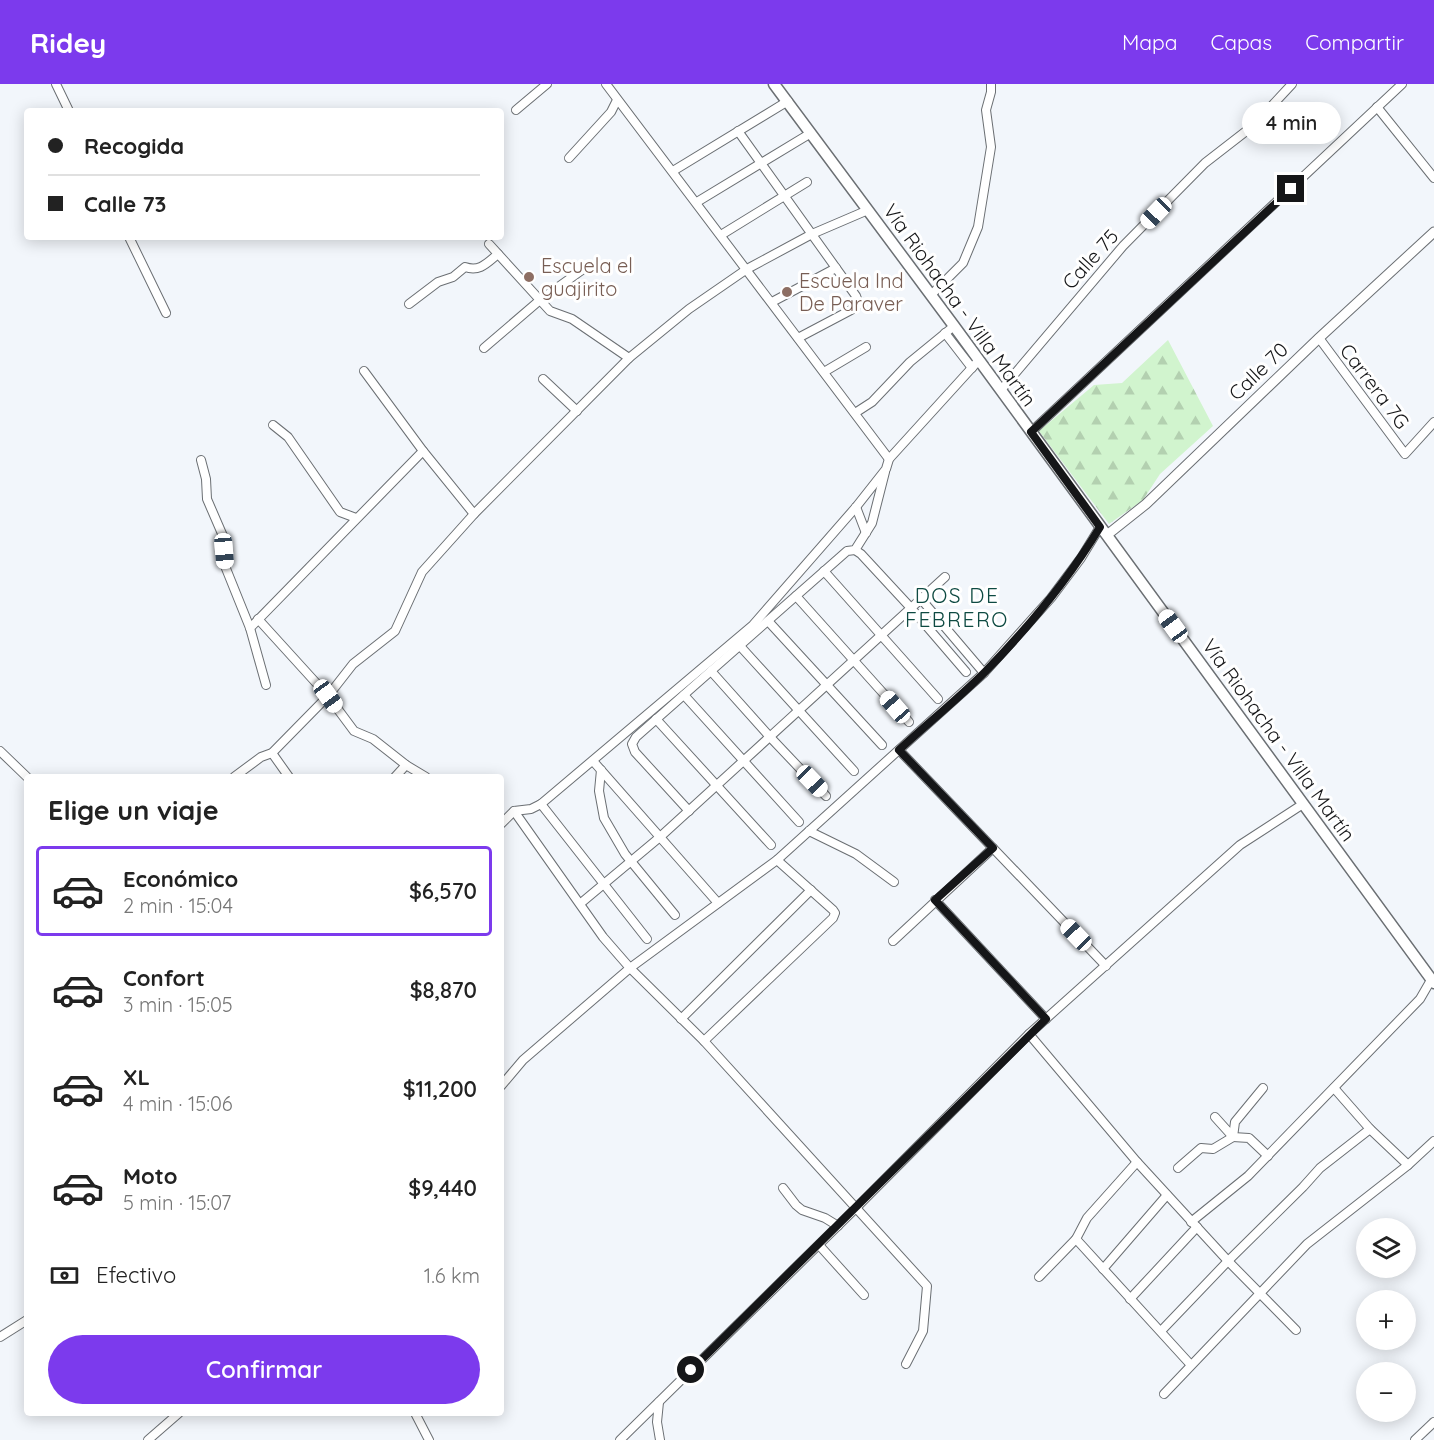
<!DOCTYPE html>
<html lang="es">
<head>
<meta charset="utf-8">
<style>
	body { margin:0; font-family:Quicksand,sans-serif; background:#f2f2f2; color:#222; height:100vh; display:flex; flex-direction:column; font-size:22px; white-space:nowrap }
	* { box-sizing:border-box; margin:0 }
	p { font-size:20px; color:#767676 }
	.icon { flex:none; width:33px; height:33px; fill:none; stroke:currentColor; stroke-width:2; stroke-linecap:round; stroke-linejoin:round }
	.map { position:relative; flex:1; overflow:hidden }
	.panel { position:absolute; left:24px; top:690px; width:480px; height:642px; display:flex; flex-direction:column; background:#fff; border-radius:6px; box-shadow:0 3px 15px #0003 }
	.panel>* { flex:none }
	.hud { position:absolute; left:24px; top:24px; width:480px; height:132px; border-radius:6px; box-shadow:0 3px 15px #0003; display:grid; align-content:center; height:132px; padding:0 24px; background:#fff }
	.controls { position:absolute; left:1356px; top:1134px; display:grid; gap:12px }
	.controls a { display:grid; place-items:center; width:60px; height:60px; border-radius:50%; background:#fff; box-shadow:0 3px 15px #0003; font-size:30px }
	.end { position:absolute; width:27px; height:27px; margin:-14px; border:8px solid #151618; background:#fff; box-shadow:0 0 0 3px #fff }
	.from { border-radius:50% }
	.bubble { position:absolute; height:42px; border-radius:21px; background:#fff; box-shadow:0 3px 15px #0003; font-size:20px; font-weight:600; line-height:42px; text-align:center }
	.car { position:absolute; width:18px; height:36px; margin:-18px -9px; border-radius:8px; box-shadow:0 0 4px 2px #0007; background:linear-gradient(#fff 24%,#345 0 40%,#fff 0 76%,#345 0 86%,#fff 0) }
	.hud b { display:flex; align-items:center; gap:21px; height:57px; font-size:22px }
	.hud b+b { border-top:2px solid #e0e0e0 }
	.hud i { width:15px; height:15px; background:#222 }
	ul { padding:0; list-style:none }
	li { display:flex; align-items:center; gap:18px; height:90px; margin:0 12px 9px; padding:0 12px; border:3px solid transparent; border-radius:6px }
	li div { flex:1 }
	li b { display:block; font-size:22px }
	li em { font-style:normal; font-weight:600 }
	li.on { border-color:#7c3aed }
	li>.icon { width:54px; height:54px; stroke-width:1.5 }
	h2 { padding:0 24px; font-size:27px; line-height:72px }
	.pay { display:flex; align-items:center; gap:15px; height:66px; padding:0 24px; font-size:22px }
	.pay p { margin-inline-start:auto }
	.button { display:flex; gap:12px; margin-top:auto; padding:12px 24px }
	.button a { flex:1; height:69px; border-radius:36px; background:#7c3aed; color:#fff; font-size:24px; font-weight:600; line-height:69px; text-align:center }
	header { display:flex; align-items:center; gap:36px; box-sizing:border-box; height:84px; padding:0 30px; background:#7c3aed; color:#fff }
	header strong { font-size:28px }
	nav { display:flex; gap:33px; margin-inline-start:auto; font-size:21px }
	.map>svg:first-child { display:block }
</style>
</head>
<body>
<header>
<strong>Ridey</strong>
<nav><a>Mapa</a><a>Capas</a><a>Compartir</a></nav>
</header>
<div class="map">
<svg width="1434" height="1356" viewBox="0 0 1434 1356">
	<defs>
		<pattern id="forest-firs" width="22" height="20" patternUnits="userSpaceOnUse" patternTransform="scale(1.5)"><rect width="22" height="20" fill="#d1f4ce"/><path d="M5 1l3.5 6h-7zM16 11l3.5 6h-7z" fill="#b3d0b0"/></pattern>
	</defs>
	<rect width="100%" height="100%" fill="#f2f6fb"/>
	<polygon fill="url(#forest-firs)" points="1168,256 1213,342 1160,390 1143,416 1109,440 1039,347 1094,301 1122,299"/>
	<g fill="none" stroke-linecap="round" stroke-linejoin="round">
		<defs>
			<g id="minor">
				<polyline points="56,0 69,27"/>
				<polyline points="606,0 889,375"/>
				<polyline points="1377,23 1434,94"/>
				<polyline points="516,26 547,0"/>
				<polyline points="738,47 856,212 859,220 851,226 798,254"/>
				<polyline points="569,74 611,28 617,16"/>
				<polyline points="673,87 788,17"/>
				<polyline points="697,118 811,49"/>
				<polyline points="721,151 807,98"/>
				<polyline points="129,153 166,229"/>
				<polyline points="489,160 550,227 572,235 629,274"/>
				<polyline points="931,211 963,179 978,143 991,63 986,26 991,8 991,0"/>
				<polyline points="772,218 836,184"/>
				<path d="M409,220L438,198L453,193L465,183C480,188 487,179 498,170"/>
				<polyline points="945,249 972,284"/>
				<polyline points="1319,254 1405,370 1434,338"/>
				<polyline points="484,264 540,216 582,186"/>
				<polyline points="364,287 423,367 474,430"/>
				<polyline points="824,288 866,263"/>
				<polyline points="543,295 577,327"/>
				<polyline points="1001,306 1123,162 1205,79 1254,41 1292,0"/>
				<polyline points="855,329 872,318 910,278 954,242"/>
				<polyline points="273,341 288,353 340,428 356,434"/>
				<polyline points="1031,348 1402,0"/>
				<polyline points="201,376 206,395 207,415 223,452 225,482 250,544 266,601"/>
				<polyline points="856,423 866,449"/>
				<polyline points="855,466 861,470 911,524 966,588"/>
				<polyline points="824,487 938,615"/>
				<polyline points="796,512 909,638"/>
				<polyline points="921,515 984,589"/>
				<polyline points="258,535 328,612 354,647 373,655 406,681 426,693"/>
				<polyline points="768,537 882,661"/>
				<polyline points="250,544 423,367"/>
				<polyline points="740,562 854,687"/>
				<polyline points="711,587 770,653 826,712"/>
				<polyline points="684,611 799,738"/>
				<polyline points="656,635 771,761"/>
				<polyline points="899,666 1106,882"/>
				<polyline points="0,667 27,693"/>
				<polyline points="272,669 289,693"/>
				<polyline points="593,677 718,819"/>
				<polyline points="601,686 599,707 604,734 625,770 675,831"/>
				<polyline points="234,693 261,673 272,669 328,612 353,580 395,547 422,488 474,430 629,274 689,225 747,185 812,150 868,126"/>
				<polyline points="395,693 406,681"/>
				<polyline points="541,720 647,855"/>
				<polyline points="514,727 603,853 630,884 704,957 927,1202 923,1247 906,1280"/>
				<polyline points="689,727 635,668 632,660 636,653 847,467 855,466 872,439 885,388"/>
				<polyline points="501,740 514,727 531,725 541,720 753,541 856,423 886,385 889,375 979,276"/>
				<polyline points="809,747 856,770 894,798"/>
				<polyline points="935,816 1046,935"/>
				<polyline points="581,819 660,753 945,493"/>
				<polyline points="893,857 993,764"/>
				<polyline points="681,935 811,806"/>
				<polyline points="1029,950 1137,1078 1228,1177 1296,1246"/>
				<polyline points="704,957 833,834 835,829 833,826 777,776"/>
				<polyline points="501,1002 523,976 630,884 777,776 984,589 1051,514 1081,474 1100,443"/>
				<polyline points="1334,1004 1370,1045 1408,1081"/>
				<polyline points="1215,1033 1233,1053 1249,1054 1268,1072"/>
				<polyline points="1178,1084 1201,1064 1213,1065 1233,1053 1235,1038 1263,1004"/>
				<polyline points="783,1104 796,1121 802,1126 825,1134 838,1142"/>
				<polyline points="1191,1138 1248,1092 1420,915 1431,896"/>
				<polyline points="1076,1155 1190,1280"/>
				<polyline points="819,1161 864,1211"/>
				<polyline points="1103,1185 1167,1111"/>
				<polyline points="1039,1193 1076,1155 1087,1134 1137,1078"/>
				<polyline points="1130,1215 1197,1143"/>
				<polyline points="1161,1247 1228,1177 1303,1103 1320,1084 1370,1045"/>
				<polyline points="0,1253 27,1236"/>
				<polyline points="1164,1310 1307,1160 1408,1081 1434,1057"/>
				<polyline points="659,1318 657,1338 660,1356"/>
				<polyline points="415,1329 429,1356"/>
				<polyline points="148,1356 179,1329"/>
				<polyline points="620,1356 857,1123 1029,950 1240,761 1303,720"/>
				<polyline points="1415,1356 1434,1338"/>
			</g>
			<polyline id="tertiary" points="1107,451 1146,420 1319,254 1434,148"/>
			<polyline id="secondary" points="774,0 954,242 1434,899"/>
		</defs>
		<use href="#minor" stroke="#6b6f73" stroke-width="10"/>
		<use href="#tertiary" stroke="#6b6f73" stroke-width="11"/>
		<use href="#secondary" stroke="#6b6f73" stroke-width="13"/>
		<use href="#minor" stroke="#fff" stroke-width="8"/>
		<use href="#tertiary" stroke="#fff" stroke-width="9"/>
		<use href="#secondary" stroke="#fff" stroke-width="10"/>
	</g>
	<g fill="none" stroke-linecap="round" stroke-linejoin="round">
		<path stroke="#151618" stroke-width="8" d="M691,1286L1046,935L935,816L993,764L899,666C927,640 958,615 985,588C1028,544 1068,496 1100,443L1031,348L1291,105"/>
	</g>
	<g fill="#8d6e63" stroke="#fff" stroke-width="2">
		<circle cx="529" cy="193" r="6"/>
		<circle cx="787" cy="208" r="6"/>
	</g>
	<g text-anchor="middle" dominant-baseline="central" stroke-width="6" stroke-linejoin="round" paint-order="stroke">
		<g font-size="20" fill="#151618" stroke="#fff">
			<text transform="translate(1090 175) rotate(-48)">Calle 75</text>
			<text transform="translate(960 221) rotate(54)">Vía Riohacha - Villa Martín</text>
			<text transform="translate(1258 287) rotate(-44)">Calle 70</text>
			<text transform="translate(1375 302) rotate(53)">Carrera 7G</text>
			<text transform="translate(1279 656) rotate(54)">Vía Riohacha - Villa Martín</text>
		</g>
		<g font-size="20" fill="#785e54" stroke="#fff" text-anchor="start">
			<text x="541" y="181">Escuela el<tspan x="541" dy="23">guajirito</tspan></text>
			<text x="799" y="196">Escuela Ind<tspan x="799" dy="23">De Paraver</tspan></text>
		</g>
		<g font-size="21" letter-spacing="1.5" fill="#0e4a42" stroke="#fff">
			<text x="957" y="511">DOS DE<tspan x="957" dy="24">FEBRERO</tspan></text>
		</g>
	</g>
</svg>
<div class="controls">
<a><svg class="icon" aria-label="layers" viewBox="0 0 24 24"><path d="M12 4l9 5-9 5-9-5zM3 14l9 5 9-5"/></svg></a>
<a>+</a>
<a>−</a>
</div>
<i class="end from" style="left:691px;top:1286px"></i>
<i class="end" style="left:1291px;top:105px"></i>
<div class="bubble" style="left:1242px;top:18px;width:99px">4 min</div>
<i class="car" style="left:1156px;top:129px;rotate:224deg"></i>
<i class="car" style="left:224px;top:467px;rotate:175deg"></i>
<i class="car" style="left:1173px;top:542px;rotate:324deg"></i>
<i class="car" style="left:328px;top:612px;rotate:144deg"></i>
<i class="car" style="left:895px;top:623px;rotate:319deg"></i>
<i class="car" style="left:812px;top:697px;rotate:136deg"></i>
<i class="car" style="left:1076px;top:851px;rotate:316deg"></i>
<div class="hud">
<b><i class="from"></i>Recogida</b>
<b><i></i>Calle 73</b>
</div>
<section class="panel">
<h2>Elige un viaje</h2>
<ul>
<li class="on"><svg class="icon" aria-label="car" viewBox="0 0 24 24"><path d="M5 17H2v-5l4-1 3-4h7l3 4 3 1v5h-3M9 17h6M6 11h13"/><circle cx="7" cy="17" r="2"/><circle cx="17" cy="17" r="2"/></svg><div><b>Económico</b><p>2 min · 15:04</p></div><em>$6,570</em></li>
<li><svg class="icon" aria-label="car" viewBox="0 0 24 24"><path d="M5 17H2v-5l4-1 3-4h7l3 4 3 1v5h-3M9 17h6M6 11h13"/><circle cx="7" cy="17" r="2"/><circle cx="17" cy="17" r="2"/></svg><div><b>Confort</b><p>3 min · 15:05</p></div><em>$8,870</em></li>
<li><svg class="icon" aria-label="car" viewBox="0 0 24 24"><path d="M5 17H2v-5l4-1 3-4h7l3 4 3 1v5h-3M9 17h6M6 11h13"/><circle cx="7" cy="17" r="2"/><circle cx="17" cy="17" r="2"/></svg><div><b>XL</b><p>4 min · 15:06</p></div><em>$11,200</em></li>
<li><svg class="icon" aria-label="car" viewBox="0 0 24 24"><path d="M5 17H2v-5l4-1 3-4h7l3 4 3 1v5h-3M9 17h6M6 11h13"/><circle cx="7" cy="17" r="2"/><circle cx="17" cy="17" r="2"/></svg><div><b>Moto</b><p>5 min · 15:07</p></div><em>$9,440</em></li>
</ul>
<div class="pay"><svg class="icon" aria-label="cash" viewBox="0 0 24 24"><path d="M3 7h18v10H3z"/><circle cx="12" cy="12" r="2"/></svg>Efectivo<p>1.6 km</p></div>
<div class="button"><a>Confirmar</a></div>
</section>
</div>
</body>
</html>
